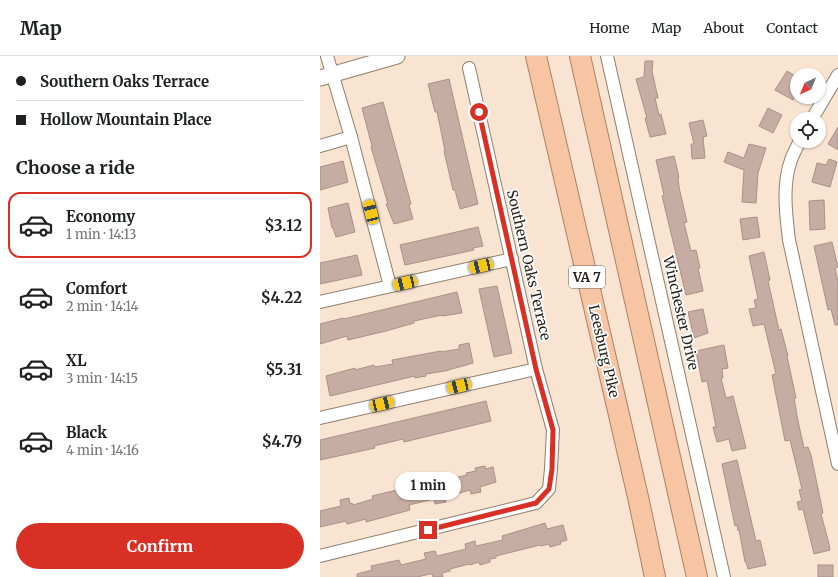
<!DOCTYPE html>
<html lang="en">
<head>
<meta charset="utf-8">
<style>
	body { margin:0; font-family:Merriweather,serif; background:#f6f6f6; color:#202124; height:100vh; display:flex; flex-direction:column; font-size:15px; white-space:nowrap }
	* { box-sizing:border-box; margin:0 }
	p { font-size:13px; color:#757577 }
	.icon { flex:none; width:22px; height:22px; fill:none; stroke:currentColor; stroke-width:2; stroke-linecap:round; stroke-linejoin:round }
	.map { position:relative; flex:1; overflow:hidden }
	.details { display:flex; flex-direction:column; background:#fff; width:320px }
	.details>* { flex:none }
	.guide { display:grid; align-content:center; height:88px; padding:0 16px; background:#fff }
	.needle { width:26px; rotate:223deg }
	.tools { position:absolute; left:470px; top:12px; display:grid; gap:8px }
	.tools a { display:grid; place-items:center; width:36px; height:36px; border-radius:50%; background:#fff; box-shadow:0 1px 3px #0004; font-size:20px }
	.end { position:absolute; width:18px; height:18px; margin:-9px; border:5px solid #d93025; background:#fff; box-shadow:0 0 0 2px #fff }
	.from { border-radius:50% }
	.bubble { position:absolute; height:28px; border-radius:14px; background:#fff; box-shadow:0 1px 3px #0004; font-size:13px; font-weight:700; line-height:28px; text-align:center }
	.car { position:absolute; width:12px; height:24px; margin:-12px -6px; border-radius:5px; box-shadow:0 0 3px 1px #0007; background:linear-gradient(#f5c518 24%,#345 0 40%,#f5c518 0 76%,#345 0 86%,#f5c518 0) }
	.guide b { display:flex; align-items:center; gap:14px; height:38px; font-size:15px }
	.guide b+b { border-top:1px solid #e0e0e0 }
	.guide i { width:10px; height:10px; background:#202124 }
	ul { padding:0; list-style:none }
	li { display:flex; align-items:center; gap:12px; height:66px; margin:0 8px 6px; padding:0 8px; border:2px solid transparent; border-radius:12px }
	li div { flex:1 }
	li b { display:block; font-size:15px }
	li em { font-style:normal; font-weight:700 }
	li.on { border-color:#d93025 }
	li>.icon { width:36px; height:36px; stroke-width:1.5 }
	h2 { padding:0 16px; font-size:18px; line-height:48px }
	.cta { display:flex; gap:8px; margin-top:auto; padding:8px 16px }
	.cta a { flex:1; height:46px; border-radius:24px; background:#d93025; color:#fff; font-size:16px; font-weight:700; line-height:46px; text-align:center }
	header { display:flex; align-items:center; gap:24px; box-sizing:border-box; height:56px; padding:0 20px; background:#fff; border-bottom:1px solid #e0e0e0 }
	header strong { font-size:19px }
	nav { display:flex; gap:22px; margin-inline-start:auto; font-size:14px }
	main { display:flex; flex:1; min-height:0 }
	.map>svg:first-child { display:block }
</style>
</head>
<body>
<header>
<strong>Map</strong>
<nav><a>Home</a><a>Map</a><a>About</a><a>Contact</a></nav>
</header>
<main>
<section class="details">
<div class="guide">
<b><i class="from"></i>Southern Oaks Terrace</b>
<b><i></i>Hollow Mountain Place</b>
</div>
<h2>Choose a ride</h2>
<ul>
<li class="on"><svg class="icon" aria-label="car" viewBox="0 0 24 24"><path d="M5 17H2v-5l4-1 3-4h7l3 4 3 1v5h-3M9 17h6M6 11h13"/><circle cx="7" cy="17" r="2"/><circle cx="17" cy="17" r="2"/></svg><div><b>Economy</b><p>1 min · 14:13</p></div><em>$3.12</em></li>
<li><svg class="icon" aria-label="car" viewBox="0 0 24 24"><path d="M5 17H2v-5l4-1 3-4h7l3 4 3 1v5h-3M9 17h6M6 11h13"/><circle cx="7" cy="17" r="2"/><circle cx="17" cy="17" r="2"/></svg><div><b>Comfort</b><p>2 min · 14:14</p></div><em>$4.22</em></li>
<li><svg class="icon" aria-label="car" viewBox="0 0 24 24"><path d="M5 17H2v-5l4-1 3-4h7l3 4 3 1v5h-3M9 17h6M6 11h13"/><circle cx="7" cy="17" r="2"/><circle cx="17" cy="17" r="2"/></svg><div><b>XL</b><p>3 min · 14:15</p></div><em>$5.31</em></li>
<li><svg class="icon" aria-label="car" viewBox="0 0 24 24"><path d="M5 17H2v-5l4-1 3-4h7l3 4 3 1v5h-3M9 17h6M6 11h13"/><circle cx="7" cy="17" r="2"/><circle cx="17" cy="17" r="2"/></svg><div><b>Black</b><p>4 min · 14:16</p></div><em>$4.79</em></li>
</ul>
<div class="cta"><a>Confirm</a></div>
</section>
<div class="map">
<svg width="518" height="521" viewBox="0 0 518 521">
	<rect width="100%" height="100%" fill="#f8e4d1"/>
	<g fill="#c6aca3" stroke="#aa9088">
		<polygon points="325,5 333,5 332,15 338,42 335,42 339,59 341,58 346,78 330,81 325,62 327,62 316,23 324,21"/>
		<polygon points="467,15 477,21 477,37 473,44 455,34"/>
		<polygon points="129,23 158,148 140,153 135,134 133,134 124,95 125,95 121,75 117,56 115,56 108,28"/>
		<polygon points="63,46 91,148 89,149 93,163 74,168 66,148 68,148 51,91 52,90 42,52"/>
		<polygon points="448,52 462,59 453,77 439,70"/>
		<polygon points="383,64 387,80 383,81 385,102 372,103 371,88 374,88 369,67"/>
		<polygon points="518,71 518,94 508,88"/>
		<polygon points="429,88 446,92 438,117 436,147 422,146 424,114 404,106 408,96 424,102"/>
		<polygon points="354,100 359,121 358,121 359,131 367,166 364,167 371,195 376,194 380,212 378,212 383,235 366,239 342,140 344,139 336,104"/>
		<polygon points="509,103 517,106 510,131 492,126 497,107 506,109"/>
		<polygon points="23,105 28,126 0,134 0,111"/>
		<polygon points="504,144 505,173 490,174 489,145"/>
		<polygon points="28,147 35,176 16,181 13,172 12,172 8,152"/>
		<polygon points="437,161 440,181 423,184 420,163"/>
		<polygon points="158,171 163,190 153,192 154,194 85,209 80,189"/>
		<polygon points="512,186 518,211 515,212 518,226 518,269 515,269 511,253 508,254 494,190"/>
		<polygon points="444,196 450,224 448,225 459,274 461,273 468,300 467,300 476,342 474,342 478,365 484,392 488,391 491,399 503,457 501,458 509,488 510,494 494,498 483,453 479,454 477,446 482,445 479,434 482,433 470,384 465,385 452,319 456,318 444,268 433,270 429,253 436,252 434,244 438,243 429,200"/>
		<polygon points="37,199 42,219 0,228 0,207"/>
		<polygon points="177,230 192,297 174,301 159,233"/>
		<polygon points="137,236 142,257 122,260 122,259 94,265 94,267 66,275 28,284 27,280 0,288 0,268 23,262 24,263"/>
		<polygon points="383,253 388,277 374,282 368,256"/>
		<polygon points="149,287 153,307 125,315 106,318 106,320 95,322 95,320 10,340 6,320 35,312 35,314 54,309 55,311 73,308 72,304 83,302 121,295 121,296 139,293 139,289"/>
		<polygon points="404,289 408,312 402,313 403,322 401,322 406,342 413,340 426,392 412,395 409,383 397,386 393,371 396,371 387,325 382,326 376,295"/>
		<polygon points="166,345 171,365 84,386 83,383 54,390 55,392 0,404 0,384"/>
		<polygon points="417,404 436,485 440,484 446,509 428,513 426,506 425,506 419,474 418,475 417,469 415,470 402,408"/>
		<polygon points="165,410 166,413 173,411 176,426 160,431 161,436 151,438 150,434 136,438 124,441 126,446 115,448 114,443 89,449 90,454 46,466 46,463 27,468 26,465 0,471 0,455 21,450 20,444 29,442 30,448 32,447 33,449 53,443 52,440 85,432 85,430 95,428 95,430 102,429 120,425 120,422 130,420 130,423 147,419 146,417 156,415 155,412"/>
		<polygon points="225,467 227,473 243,469 247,484 240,486 241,488 230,491 229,488 221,490 220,489 176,500 176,502 170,503 170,506 160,509 159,506 150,509 149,508 130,513 130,515 122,517 123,521 113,521 112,518 110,518 97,521 37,521 37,518 52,514 51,510 79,504 81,509 106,503 104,497 115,495 117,500 146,493 145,488 155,485 156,490 183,484 182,480"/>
		<rect x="498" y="509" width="15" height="12"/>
	</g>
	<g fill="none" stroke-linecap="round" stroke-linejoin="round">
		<defs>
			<g id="minor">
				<polyline points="7,0 31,81 70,230"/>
				<polyline points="287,0 404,521"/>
				<polyline points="492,63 518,19"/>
				<path d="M480,85C477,91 473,98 471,104C462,129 466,159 469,184L518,408"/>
				<polyline points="0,90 31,81"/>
				<polyline points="0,246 192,203"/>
				<polyline points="0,362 216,313"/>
				<polyline points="0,500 216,447 229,433 231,413 233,374 216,313 149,12"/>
			</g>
			<polyline id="tertiary" points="0,22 77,0"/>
			<g id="trunk">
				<polyline points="216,0 318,441 335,521"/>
				<polyline points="260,0 377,521"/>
			</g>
		</defs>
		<use href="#minor" stroke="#907f6d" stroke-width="14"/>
		<use href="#tertiary" stroke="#907f6d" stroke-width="17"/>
		<use href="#trunk" stroke="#ad8064" stroke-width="22"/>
		<use href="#minor" stroke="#fff" stroke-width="12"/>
		<use href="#tertiary" stroke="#fff" stroke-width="15"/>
		<use href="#trunk" stroke="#f7c4a4" stroke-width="20"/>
	</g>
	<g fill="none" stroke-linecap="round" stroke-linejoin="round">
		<polyline stroke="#d93025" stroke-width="5" points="108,474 216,447 229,433 232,413 233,374 216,313 159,56"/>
	</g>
	<g text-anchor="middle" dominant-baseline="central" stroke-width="3.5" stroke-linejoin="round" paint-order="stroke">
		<rect fill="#fff" stroke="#67625d" stroke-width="1" x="249" y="210" width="36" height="22" rx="3"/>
		<g font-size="13" font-weight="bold" fill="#261f18">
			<text x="267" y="221">VA 7</text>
		</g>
		<g font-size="14" fill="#261f18" stroke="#fff">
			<text transform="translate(209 209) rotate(77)">Southern Oaks Terrace</text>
			<text transform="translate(361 257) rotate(77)">Winchester Drive</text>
			<text transform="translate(284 295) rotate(77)">Leesburg Pike</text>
		</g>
	</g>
</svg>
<div class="tools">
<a><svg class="needle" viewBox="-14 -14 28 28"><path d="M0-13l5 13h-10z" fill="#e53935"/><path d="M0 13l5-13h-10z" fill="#757577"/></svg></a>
<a><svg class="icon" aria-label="locate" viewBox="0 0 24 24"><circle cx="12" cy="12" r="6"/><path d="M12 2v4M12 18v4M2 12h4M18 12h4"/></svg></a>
</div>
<i class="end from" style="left:159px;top:56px"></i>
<i class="end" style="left:108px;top:474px"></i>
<div class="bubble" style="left:75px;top:416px;width:66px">1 min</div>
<i class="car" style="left:51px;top:156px;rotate:346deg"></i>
<i class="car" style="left:161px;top:210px;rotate:257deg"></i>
<i class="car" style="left:85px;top:227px;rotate:257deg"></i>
<i class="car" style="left:139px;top:330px;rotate:257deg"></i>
<i class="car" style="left:62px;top:348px;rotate:77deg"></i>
</div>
</main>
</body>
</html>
